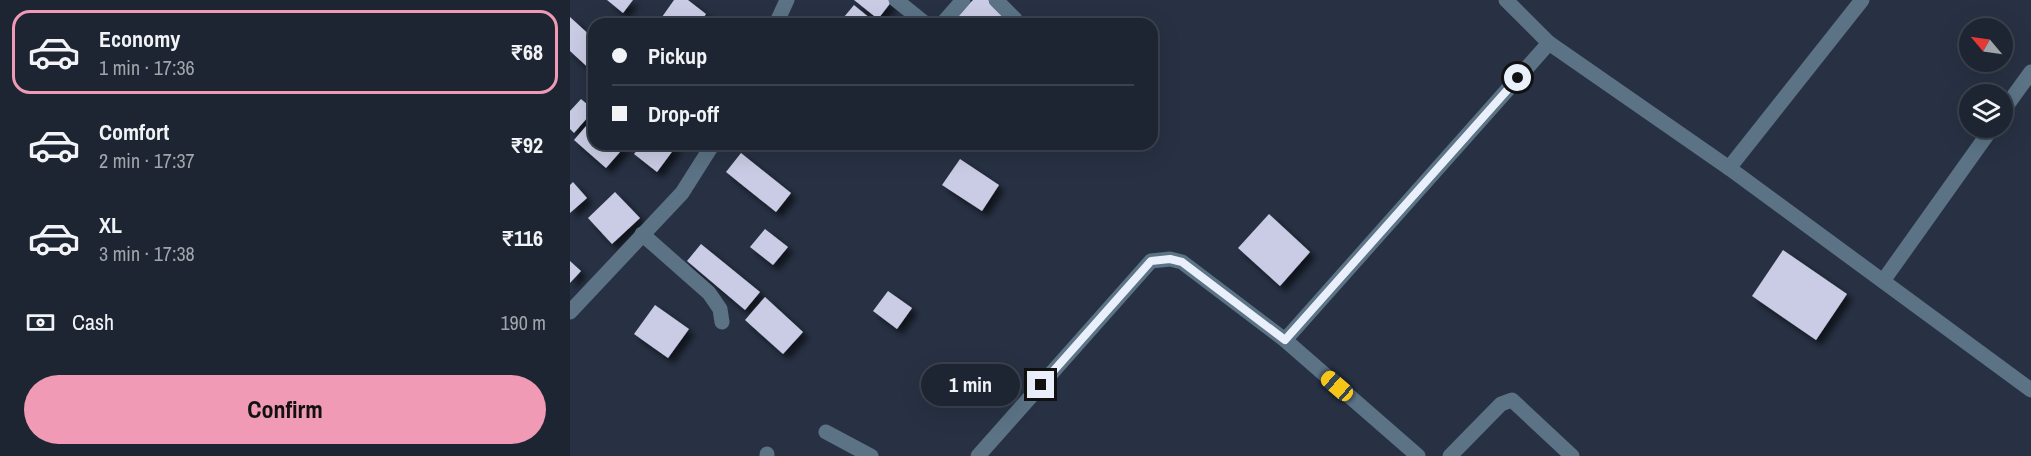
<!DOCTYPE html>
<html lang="en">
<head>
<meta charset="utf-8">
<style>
	body { margin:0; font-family:"Archivo Narrow",sans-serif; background:#252d3a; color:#f1f3f6; height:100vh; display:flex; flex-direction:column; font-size:22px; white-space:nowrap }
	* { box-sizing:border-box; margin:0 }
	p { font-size:20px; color:#a0a5ac }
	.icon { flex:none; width:33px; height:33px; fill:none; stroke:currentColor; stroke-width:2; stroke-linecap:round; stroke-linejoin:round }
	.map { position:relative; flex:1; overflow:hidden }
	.drawer { display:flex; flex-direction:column; background:#1d2532; width:570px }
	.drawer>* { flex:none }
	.hud { position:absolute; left:18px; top:18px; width:570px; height:132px; border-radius:18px; box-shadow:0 6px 24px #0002,0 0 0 2px #3b424d; display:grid; align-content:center; height:132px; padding:0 24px; background:#1d2532 }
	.needle { width:39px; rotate:299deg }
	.fabs { position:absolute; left:1389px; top:18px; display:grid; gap:12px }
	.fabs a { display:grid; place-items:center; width:54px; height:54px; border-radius:50%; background:#1d2532; box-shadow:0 6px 24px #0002,0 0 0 2px #3b424d; font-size:30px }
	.end { position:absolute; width:27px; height:27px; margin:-14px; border:8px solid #e9f0fc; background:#111; box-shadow:0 0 0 3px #111 }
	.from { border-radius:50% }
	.bubble { position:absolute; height:42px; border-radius:21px; background:#1d2532; box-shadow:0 6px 24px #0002,0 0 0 2px #3b424d; font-size:20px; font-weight:700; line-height:42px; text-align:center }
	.car { position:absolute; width:18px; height:36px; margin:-18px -9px; border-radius:8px; box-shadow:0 0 4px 2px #0007; background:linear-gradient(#f5c518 24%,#345 0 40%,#f5c518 0 76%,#345 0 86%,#f5c518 0) }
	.hud b { display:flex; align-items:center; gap:21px; height:57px; font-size:22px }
	.hud b+b { border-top:2px solid #3b424d }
	.hud i { width:15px; height:15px; background:#f1f3f6 }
	ul { padding:10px 0 0; list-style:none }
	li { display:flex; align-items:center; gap:18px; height:84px; margin:0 12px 9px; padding:0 12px; border:3px solid transparent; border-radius:18px }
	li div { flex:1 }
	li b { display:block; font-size:22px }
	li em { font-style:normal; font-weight:700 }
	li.on { border-color:#f09ab5 }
	li>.icon { width:54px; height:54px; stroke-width:1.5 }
	.pay { display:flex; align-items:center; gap:15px; height:66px; padding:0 24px; font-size:22px }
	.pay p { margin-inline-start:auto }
	.button { display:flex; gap:12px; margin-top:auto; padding:12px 24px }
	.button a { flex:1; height:69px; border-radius:36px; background:#f09ab5; color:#111; font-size:24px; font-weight:700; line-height:69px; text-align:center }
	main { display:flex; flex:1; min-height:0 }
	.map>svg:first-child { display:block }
</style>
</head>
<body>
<main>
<section class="drawer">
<ul>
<li class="on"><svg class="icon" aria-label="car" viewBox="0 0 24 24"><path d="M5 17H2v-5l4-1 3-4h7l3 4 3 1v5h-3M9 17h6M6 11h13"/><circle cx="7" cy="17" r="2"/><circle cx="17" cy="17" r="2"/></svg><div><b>Economy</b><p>1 min · 17:36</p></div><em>₹68</em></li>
<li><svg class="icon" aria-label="car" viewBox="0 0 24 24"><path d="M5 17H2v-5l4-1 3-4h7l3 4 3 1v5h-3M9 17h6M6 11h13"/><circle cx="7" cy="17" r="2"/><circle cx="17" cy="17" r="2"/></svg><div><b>Comfort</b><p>2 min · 17:37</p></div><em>₹92</em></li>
<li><svg class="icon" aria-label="car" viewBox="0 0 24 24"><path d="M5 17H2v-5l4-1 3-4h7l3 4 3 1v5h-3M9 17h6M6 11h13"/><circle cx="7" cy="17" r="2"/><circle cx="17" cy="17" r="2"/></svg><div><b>XL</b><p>3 min · 17:38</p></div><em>₹116</em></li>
</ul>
<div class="pay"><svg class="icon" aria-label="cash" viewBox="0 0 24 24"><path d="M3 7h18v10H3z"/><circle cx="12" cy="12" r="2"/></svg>Cash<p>190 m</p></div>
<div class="button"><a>Confirm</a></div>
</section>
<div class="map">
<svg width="1461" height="456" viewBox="0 0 1461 456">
	<defs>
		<filter id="shadow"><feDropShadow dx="5.5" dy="5.5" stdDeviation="3" flood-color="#0009"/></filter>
	</defs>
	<rect width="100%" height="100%" fill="#273143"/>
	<g fill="#cacce5" filter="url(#shadow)">
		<polygon points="37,0 63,0 53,13"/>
		<polygon points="104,0 118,0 136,14 129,24 87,24"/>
		<polygon points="284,0 320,0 322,1 308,19"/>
		<polygon points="403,0 421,0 445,24 379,24"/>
		<polygon points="284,5 307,24 269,23"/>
		<polygon points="0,17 24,39 24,73 0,51"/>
		<polygon points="11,99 24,110 4,133 0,129 0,111"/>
		<polygon points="24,117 24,144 57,144 36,168 4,140"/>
		<polygon points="72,144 105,144 107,145 87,172 64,154"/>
		<polygon points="171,153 221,193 206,212 156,172"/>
		<polygon points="390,159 429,185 412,211 372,185"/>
		<polygon points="3,182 17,198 0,213 0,185"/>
		<polygon points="45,192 70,218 42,244 18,218"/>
		<polygon points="699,214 740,252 710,286 668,248"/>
		<polygon points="195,229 218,247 203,265 180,247"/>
		<polygon points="131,244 190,292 175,310 117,261"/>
		<polygon points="1213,250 1277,294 1246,340 1182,296"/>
		<polygon points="0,261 11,271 0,283"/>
		<polygon points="318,291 342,308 327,329 303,311"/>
		<polygon points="195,297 233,332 213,354 175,320"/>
		<polygon points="85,305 119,329 98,358 64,334"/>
	</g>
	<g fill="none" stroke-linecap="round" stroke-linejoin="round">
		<g stroke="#5b7385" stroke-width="15">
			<polyline points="326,0 356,24"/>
			<polyline points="426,0 445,19"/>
			<polyline points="936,0 979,43"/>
			<polyline points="372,24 393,0"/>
			<polyline points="1432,112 1461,72"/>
			<polyline points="1159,168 1292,0"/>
			<polyline points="72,234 139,293 150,309 152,322"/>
			<polyline points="1313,281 1422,128"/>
			<polyline points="715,340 979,43 1159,168 1461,390"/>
			<polyline points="256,432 301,456"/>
			<polyline points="197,456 197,454"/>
			<polyline points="408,456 581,261 600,259 612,262 715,340 848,456"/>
			<polyline points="880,456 931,404 942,400 1002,456"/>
		</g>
		<g stroke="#5b7385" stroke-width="15">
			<polyline points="206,24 217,0"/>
			<polyline points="0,312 112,193 143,144"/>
		</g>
	</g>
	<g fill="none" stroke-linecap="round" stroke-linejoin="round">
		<polyline stroke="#e9f0fc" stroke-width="8" points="471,385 581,261 600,259 612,262 715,340 948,78"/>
	</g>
</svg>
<div class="fabs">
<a><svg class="needle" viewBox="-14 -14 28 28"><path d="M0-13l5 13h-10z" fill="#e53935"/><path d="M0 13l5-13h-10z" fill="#a0a5ac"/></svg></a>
<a><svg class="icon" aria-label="layers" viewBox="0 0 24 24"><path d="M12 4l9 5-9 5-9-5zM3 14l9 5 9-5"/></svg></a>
</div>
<i class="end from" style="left:948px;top:78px"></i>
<i class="end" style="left:471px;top:385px"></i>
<div class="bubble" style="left:351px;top:364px;width:99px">1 min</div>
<i class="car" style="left:767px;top:386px;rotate:311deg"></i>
<div class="hud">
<b><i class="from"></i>Pickup</b>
<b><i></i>Drop-off</b>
</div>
</div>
</main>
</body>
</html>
